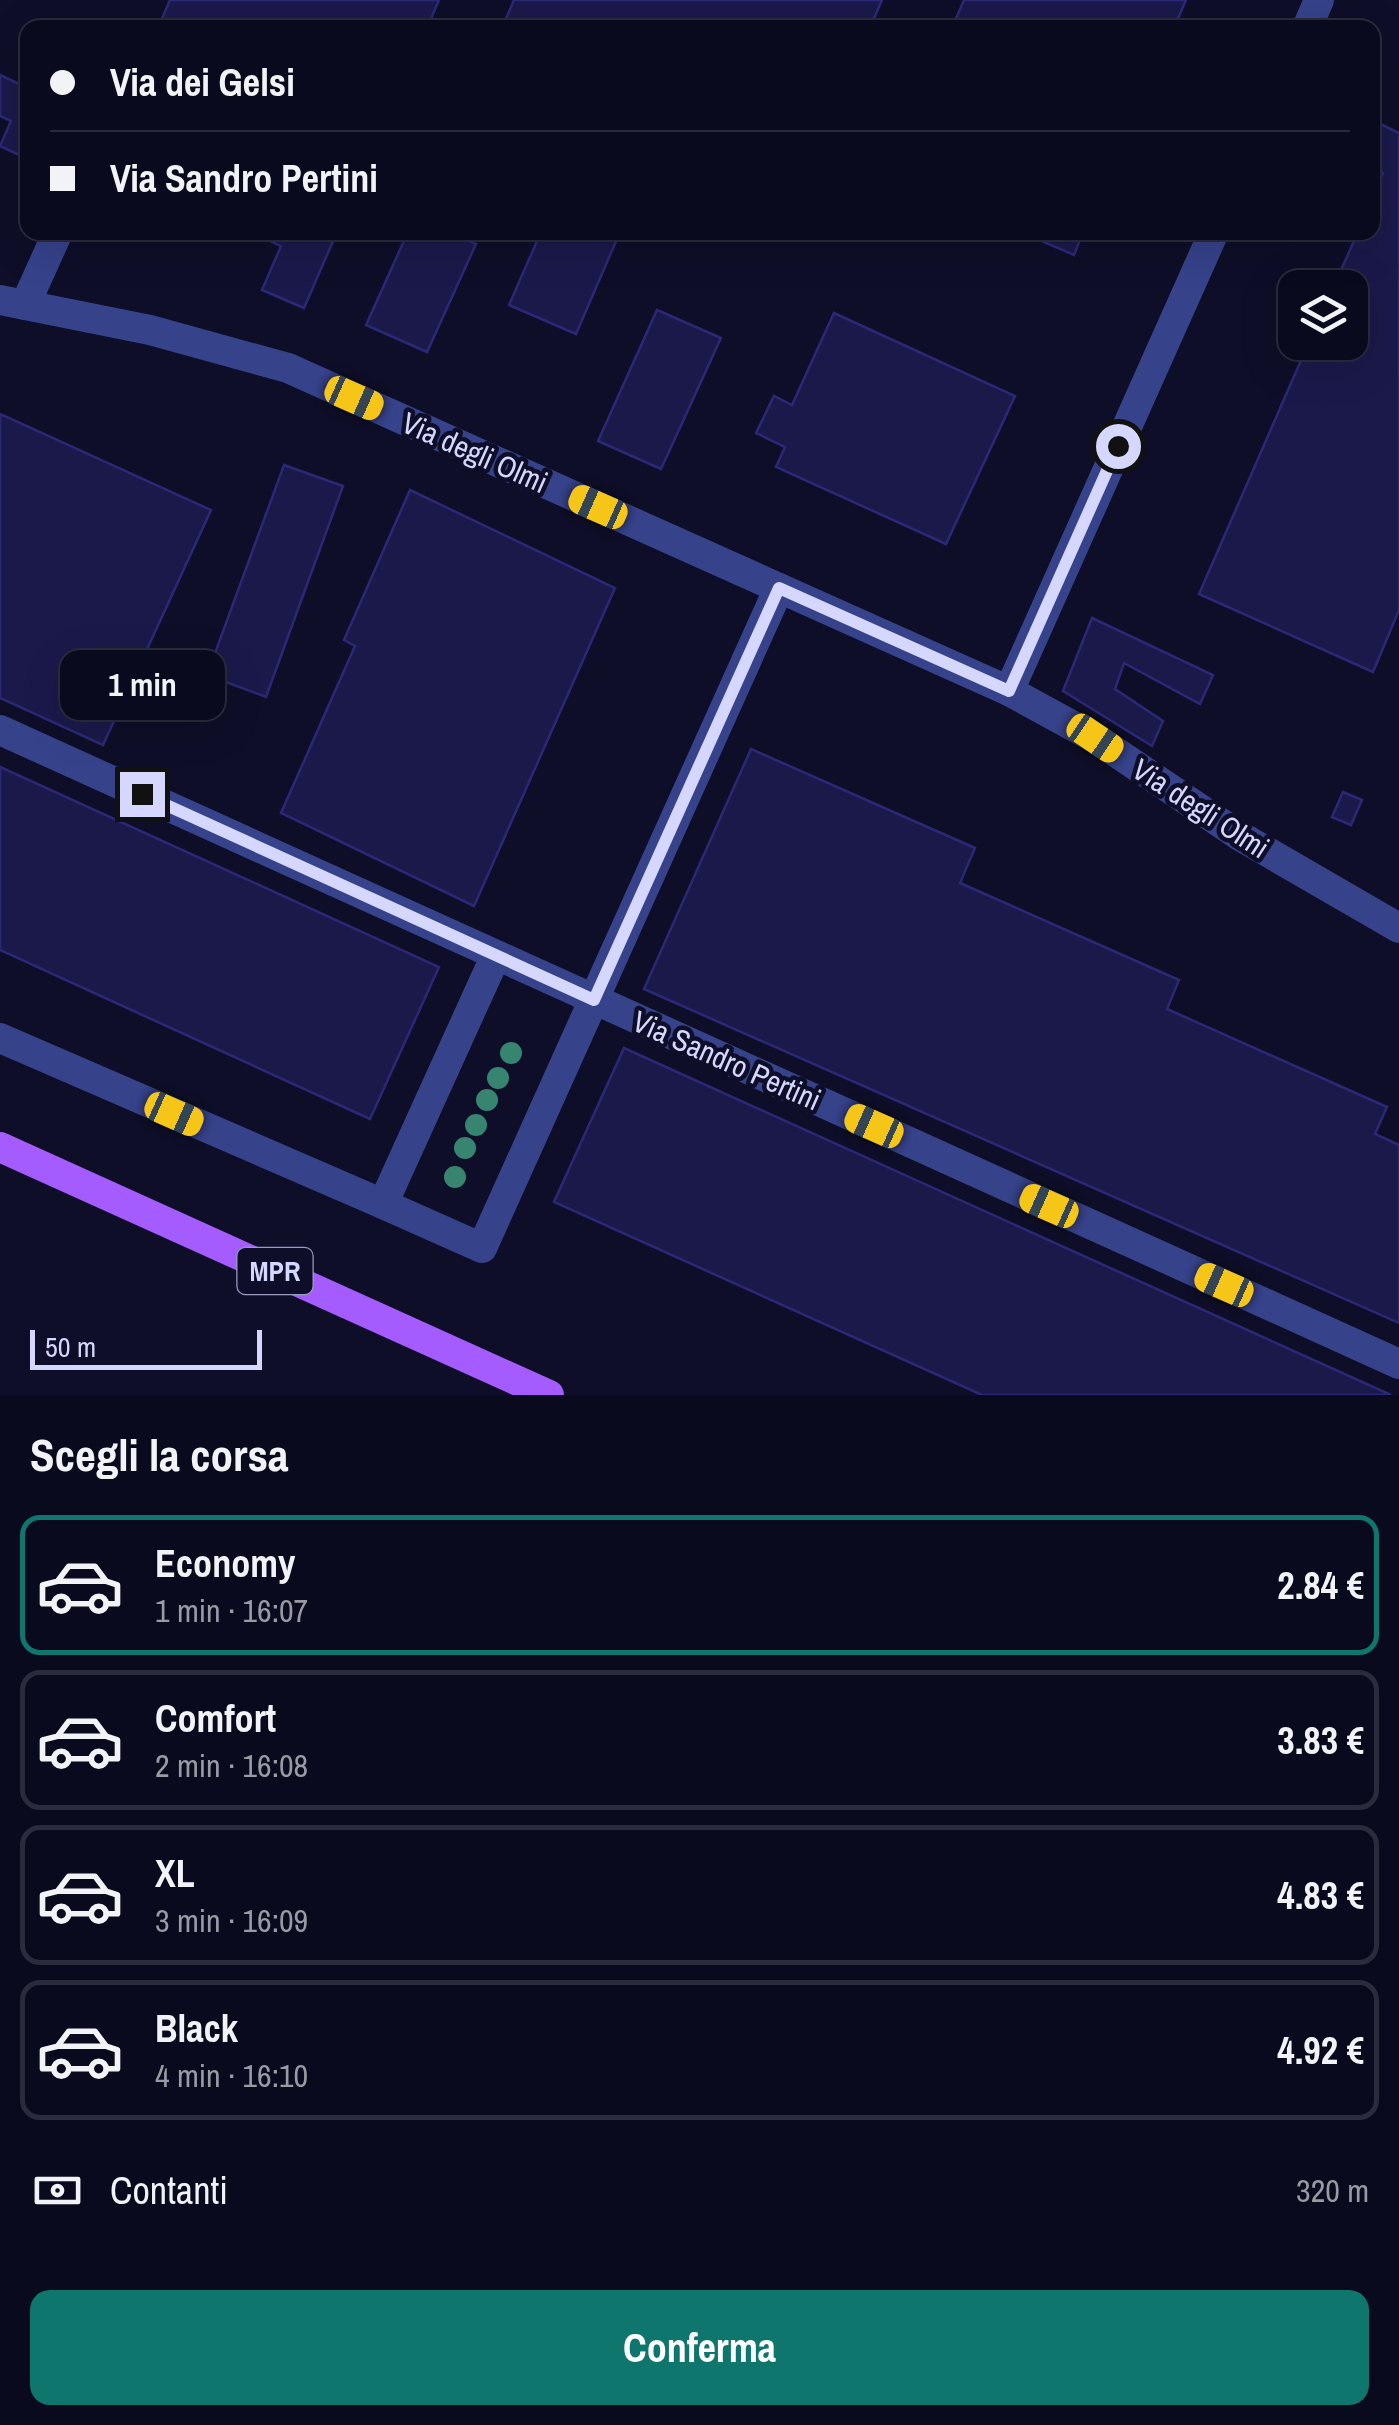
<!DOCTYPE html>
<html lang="it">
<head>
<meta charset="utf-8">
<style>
	body { margin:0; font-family:"Archivo Narrow",sans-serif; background:#131327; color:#f1f3f6; height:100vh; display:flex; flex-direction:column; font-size:38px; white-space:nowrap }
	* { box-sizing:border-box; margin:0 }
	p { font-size:32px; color:#999aa4 }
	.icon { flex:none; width:55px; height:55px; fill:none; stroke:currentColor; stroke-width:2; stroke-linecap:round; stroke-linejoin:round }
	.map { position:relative; height:1395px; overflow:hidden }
	.details { display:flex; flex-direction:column; background:#0a0a1e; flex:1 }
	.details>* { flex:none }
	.guide { position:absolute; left:20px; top:20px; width:1360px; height:220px; border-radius:20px; box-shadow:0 10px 40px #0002,0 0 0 2px #2a2b3c; display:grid; align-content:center; height:220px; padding:0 30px; background:#0a0a1e }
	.buttons { position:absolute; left:1278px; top:270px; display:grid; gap:20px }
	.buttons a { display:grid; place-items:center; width:90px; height:90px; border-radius:20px; background:#0a0a1e; box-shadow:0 10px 40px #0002,0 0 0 2px #2a2b3c; font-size:50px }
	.scale { position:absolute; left:30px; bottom:25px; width:232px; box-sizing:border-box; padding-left:10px; border:5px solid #d5d7ff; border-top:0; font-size:28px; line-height:35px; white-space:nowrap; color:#d5d7ff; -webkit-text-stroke:8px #0e0e28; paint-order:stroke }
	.end { position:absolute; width:45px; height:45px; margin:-22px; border:12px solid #d5d7ff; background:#111; box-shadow:0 0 0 5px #111 }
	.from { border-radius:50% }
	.bubble { position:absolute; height:70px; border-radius:20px; background:#0a0a1e; box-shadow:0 10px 40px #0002,0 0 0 2px #2a2b3c; font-size:32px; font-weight:800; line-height:70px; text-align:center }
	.car { position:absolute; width:30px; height:60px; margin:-30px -15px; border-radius:12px; box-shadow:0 0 8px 2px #0007; background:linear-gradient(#f5c518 24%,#345 0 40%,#f5c518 0 76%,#345 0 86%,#f5c518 0) }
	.guide b { display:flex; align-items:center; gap:35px; height:95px; font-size:38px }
	.guide b+b { border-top:2px solid #2a2b3c }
	.guide i { width:25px; height:25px; background:#f1f3f6 }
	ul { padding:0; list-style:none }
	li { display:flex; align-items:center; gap:30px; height:140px; margin:0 20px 15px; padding:0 10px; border:5px solid #2a2b3c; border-radius:20px }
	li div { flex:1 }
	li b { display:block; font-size:38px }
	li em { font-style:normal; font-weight:800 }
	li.active { border-color:#0f766e }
	li>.icon { width:90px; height:90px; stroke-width:1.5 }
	h2 { padding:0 30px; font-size:45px; line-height:120px }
	.pay { display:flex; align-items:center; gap:25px; height:110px; padding:0 30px; font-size:38px }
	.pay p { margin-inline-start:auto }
	.cta { display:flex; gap:20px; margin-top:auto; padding:20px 30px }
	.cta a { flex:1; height:115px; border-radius:20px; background:#0f766e; color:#fff; font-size:40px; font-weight:800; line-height:115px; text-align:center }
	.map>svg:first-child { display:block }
</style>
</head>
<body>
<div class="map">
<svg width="1399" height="1395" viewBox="0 0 1399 1395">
	<rect width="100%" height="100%" fill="#0e0e28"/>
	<g fill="#1a194a" stroke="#2b2977" stroke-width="2.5">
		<polygon points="170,0 439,0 427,28 158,28"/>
		<polygon points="514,0 882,0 870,28 502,28"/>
		<polygon points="964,0 1186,0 1174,28 952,28"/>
		<polygon points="0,75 28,88 28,159 0,146 11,121 0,116"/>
		<polygon points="1372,120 1399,133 1399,610 1373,672 1199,594 1309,342 1350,342 1350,288 1333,288 1358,232 1372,232 1372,198 1383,173 1372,169"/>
		<polygon points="251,232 337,232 304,308 262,290 281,246"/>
		<polygon points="408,232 451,232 476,244 427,352 366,325"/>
		<polygon points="541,232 620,232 576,334 509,305"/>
		<polygon points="1021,232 1083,232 1074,255"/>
		<polygon points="657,310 721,338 661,469 598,441"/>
		<polygon points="834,313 1015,396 946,544 776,467 785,447 756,433 774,396 792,405"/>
		<polygon points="0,414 211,510 103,745 0,698"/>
		<polygon points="284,465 343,486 266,697 207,675"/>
		<polygon points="410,490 615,588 474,906 281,813 355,646 344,640"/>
		<polygon points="1092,618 1213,675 1200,704 1124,663 1115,689 1163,721 1152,746 1063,691"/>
		<polygon points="751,749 975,848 960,883 1179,980 1167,1009 1387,1107 1375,1134 1399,1145 1399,1323 644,989"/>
		<polygon points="0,767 439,967 370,1119 0,950"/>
		<polygon points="1343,792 1362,800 1351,825 1332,817"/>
		<polygon points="624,1048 1391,1395 982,1395 554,1202"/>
	</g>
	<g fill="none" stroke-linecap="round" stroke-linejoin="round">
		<g stroke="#36428a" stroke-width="30">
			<polyline points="1307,28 1319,0"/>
			<polyline points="0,300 150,330 288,368 1009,691 1095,738 1240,836 1399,928"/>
			<polyline points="25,305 58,232"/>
			<polyline points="1009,691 1214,232"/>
			<polyline points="0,730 1399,1364"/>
			<polyline points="496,955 383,1204 482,1248 779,588"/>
			<polyline points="0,1038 383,1204"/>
		</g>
		<polyline stroke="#a45cff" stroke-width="30" points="0,1147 549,1395"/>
	</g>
	<g fill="#378570">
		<circle cx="511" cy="1053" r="11"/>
		<circle cx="498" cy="1078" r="11"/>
		<circle cx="487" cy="1100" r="11"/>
		<circle cx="476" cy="1125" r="11"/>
		<circle cx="465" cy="1148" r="11"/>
		<circle cx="455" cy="1177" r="11"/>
	</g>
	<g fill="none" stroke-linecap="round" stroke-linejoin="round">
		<polyline stroke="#d5d7ff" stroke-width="12" points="142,794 594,1000 779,588 1009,691 1118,446"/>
	</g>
	<g text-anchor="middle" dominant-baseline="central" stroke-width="9" stroke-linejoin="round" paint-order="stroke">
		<rect fill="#0e0e28" stroke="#999bbe" stroke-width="2.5" x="237.5" y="1248" width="75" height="46" rx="8"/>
		<g font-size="28" font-weight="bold" fill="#d5d7ff">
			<text x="275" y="1271">MPR</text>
		</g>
		<g font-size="30" fill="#d5d7ff" stroke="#0e0e28">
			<text transform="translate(475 452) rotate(24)">Via degli Olmi</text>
			<text transform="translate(1201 808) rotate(33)">Via degli Olmi</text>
			<text transform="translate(727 1060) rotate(24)">Via Sandro Pertini</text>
		</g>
	</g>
</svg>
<div class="buttons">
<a><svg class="icon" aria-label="layers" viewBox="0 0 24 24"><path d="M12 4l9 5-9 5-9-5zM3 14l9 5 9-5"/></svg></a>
</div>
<div class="scale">50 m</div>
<i class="end from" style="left:1118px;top:446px"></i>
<i class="end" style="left:142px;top:794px"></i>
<div class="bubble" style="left:60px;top:650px;width:165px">1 min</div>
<i class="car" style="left:354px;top:398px;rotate:114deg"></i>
<i class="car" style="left:598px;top:507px;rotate:294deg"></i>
<i class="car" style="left:1095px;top:738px;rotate:124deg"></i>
<i class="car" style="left:174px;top:1114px;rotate:114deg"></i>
<i class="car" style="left:874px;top:1126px;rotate:294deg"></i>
<i class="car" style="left:1049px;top:1206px;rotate:294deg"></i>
<i class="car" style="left:1224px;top:1285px;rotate:294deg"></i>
<div class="guide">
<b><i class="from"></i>Via dei Gelsi</b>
<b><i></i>Via Sandro Pertini</b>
</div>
</div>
<section class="details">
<h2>Scegli la corsa</h2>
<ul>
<li class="active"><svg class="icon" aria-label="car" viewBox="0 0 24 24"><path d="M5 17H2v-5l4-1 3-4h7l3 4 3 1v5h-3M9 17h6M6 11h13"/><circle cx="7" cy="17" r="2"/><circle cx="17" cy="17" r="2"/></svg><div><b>Economy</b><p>1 min · 16:07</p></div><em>2.84 €</em></li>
<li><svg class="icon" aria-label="car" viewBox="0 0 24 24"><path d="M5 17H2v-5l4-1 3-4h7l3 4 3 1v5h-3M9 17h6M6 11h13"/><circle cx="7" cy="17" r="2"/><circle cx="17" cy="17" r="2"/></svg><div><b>Comfort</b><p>2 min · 16:08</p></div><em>3.83 €</em></li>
<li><svg class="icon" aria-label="car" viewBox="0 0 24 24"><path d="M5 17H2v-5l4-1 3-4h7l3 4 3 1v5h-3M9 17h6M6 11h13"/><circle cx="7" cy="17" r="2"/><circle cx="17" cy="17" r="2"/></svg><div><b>XL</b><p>3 min · 16:09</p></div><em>4.83 €</em></li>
<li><svg class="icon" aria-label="car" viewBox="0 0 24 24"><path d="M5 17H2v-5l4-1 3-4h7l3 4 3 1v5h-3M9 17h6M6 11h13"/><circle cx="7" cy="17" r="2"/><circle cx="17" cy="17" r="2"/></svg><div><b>Black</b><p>4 min · 16:10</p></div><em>4.92 €</em></li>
</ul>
<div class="pay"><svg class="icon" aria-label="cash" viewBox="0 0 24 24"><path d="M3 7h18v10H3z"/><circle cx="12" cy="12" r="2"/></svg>Contanti<p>320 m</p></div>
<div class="cta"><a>Conferma</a></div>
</section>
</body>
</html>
